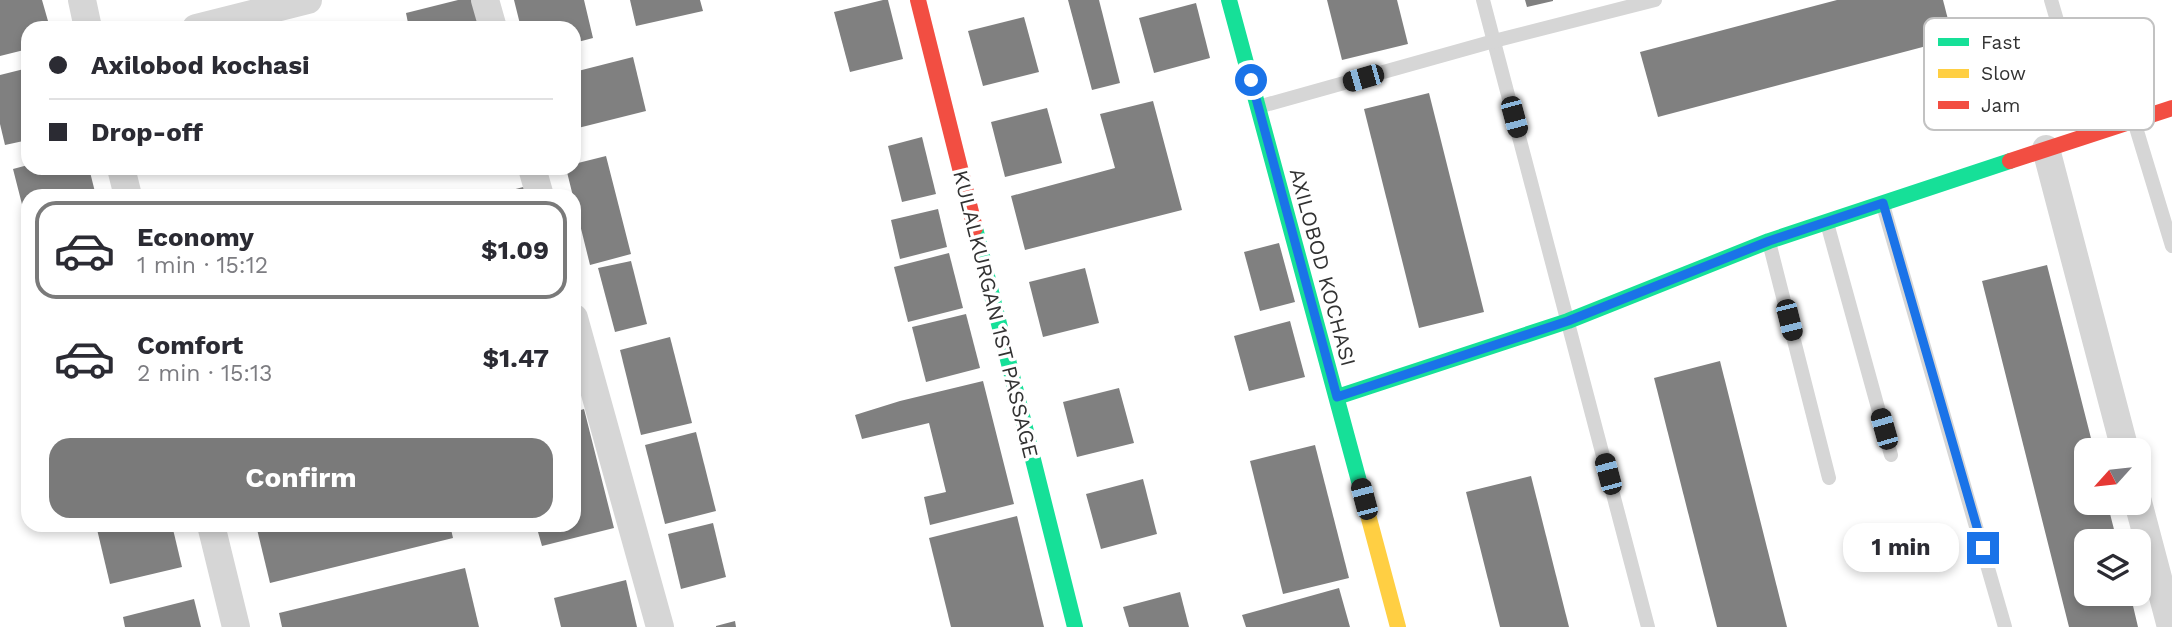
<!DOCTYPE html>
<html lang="en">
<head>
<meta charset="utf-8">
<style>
	body { margin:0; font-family:"Work Sans",sans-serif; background:#f2f2f3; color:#2b2b33; height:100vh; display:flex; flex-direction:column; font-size:26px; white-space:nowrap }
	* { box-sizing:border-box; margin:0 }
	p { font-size:23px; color:#7c7c81 }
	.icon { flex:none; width:38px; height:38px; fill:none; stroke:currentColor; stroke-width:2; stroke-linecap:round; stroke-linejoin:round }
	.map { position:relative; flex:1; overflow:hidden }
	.details { position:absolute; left:21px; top:189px; width:560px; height:343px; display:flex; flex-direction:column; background:#fff; border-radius:21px; box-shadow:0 4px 10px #0003 }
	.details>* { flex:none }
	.banner { position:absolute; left:21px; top:21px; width:560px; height:154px; border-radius:21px; box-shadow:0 4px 10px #0003; display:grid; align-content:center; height:154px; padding:0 28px; background:#fff }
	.needle { width:46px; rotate:243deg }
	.fabs { position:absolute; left:2074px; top:438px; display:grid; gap:14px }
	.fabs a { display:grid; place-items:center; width:77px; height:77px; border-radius:14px; background:#fff; box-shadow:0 4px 10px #0003; font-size:35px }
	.end { position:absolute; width:32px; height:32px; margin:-16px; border:9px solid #1a73e8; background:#fff; box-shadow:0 0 0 4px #fff }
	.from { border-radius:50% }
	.bubble { position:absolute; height:49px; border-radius:21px; background:#fff; box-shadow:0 4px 10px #0003; font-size:23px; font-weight:700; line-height:49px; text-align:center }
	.car { position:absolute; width:21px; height:42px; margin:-21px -10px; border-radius:9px; box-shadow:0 0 5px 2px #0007; background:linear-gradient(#222 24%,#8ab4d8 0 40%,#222 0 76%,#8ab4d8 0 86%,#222 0) }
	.banner b { display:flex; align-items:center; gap:24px; height:66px; font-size:26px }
	.banner b+b { border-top:2px solid #e1e1e2 }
	.banner i { width:18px; height:18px; background:#2b2b33 }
	ul { padding:12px 0 0; list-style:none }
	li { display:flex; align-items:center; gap:21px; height:98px; margin:0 14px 10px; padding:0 14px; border:4px solid transparent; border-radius:21px }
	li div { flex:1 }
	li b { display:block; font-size:26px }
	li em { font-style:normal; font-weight:700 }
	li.on { border-color:#7a7a7a }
	li>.icon { width:63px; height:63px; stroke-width:1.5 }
	.button { display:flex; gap:14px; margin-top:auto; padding:14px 28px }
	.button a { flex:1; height:80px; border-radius:21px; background:#7a7a7a; color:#fff; font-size:28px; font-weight:700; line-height:80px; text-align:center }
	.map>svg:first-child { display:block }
</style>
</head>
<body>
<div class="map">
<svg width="2172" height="627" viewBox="0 0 2172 627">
	<rect width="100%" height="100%" fill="#fff"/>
	<g fill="#808080">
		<polygon points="0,0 42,0 50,28 28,28 28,49 0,56"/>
		<polygon points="458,0 478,0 485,28 409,28 406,13"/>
		<polygon points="514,0 584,0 593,38 574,43 574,28 521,28"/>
		<polygon points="630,0 700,0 703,11 636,26"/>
		<polygon points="883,0 888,0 903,59 850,72 834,12"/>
		<polygon points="1068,0 1099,0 1120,83 1092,90"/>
		<polygon points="1327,0 1397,0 1408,44 1342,60"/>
		<polygon points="1525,0 1553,0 1553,1 1527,7"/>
		<polygon points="1837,0 1943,0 1953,39 1658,117 1640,52"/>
		<polygon points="1196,3 1210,58 1154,73 1139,18"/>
		<polygon points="1024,17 1039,72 983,86 968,31"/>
		<polygon points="368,21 370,28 342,28 342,27"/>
		<polygon points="633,57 646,111 574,129 574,72"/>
		<polygon points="28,68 28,140 5,145 0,124 0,75"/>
		<polygon points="1429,93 1484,312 1419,328 1364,109"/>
		<polygon points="1153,101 1182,210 1025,250 1011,196 1115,168 1100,114"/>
		<polygon points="1047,108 1062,163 1005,177 991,122"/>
		<polygon points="922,137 936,194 902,202 888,146"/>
		<polygon points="606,156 631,254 590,265 566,168 574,168 574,164"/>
		<polygon points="28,165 28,168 89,168 96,196 28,196 27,224 13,169"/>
		<polygon points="527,186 529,196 492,196 492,195"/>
		<polygon points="938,209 947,247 900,259 891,220"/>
		<polygon points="1279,243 1295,302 1260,311 1244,252"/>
		<polygon points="949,253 963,308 908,322 894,267"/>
		<polygon points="631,261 647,324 615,332 598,268"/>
		<polygon points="2047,265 2094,450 2086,450 2086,502 2107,502 2117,541 2086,541 2086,593 2130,593 2138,627 2069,627 1982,281"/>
		<polygon points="1085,268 1099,323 1043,337 1029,282"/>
		<polygon points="966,314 980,368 926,382 912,327"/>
		<polygon points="1290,321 1305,377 1249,391 1234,336"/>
		<polygon points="670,337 692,423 641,435 620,350"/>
		<polygon points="1720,361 1787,627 1717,627 1654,378"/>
		<polygon points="983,381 1014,504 930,525 924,497 946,492 929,423 862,439 855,415 900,401"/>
		<polygon points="1119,388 1134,443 1077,457 1063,402"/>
		<polygon points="584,409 614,528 542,546 536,525 574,525 574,412"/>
		<polygon points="696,432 716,511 665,524 645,445"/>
		<polygon points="1315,445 1349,578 1283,594 1250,461"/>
		<polygon points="1531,476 1569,627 1500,627 1466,492"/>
		<polygon points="1143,479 1157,534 1101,549 1086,494"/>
		<polygon points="1017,516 1044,627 951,627 929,538"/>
		<polygon points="713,523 726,577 681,589 668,534"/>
		<polygon points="96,525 172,525 182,567 110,584"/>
		<polygon points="256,525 450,525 453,538 270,583"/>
		<polygon points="465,568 479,627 282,627 279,613"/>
		<polygon points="626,580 637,627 561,627 554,598"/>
		<polygon points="1339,588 1350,627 1246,627 1242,615"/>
		<polygon points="1180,592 1189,627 1129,627 1123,607"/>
		<polygon points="194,599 201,627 125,627 123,617"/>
		<polygon points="735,621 736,627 716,627 716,626"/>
	</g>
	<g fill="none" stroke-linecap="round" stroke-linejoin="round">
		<g stroke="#d6d6d6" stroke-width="14">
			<polyline points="1483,0 1648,627"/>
			<polyline points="2051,0 2090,133"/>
			<polyline points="1258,107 1494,41 1655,0"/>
			<polyline points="2134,121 2172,246"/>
			<polyline points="1883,205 2005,627"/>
			<polyline points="1827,223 1891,455"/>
			<polyline points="1769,242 1829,478"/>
		</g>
		<g stroke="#d6d6d6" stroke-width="28">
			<polyline points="82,0 88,28"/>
			<polyline points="485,0 493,28"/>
			<polyline points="196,28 308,0"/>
			<polyline points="2046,149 2125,450"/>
			<polyline points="121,168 128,196"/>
			<polyline points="532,168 540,196"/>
			<polyline points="574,318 660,627"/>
			<polyline points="2138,502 2171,627"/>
			<polyline points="211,525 236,627"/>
		</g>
		<g stroke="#16e098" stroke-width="16">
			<polyline points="1229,0 1363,496"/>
			<polyline points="975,228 1075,627"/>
			<polyline points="1337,397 1568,321 1769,241 2010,161"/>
		</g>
		<polyline stroke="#ffcf43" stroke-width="16" points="1363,496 1398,627"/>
		<g stroke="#f24e42" stroke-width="16">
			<polyline points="918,0 975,228"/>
			<polyline points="2010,161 2172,108"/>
		</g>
	</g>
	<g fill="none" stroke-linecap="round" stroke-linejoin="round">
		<polyline stroke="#1a73e8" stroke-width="9" points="1251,80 1337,397 1568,321 1769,241 1883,203 1983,548"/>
	</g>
	<g text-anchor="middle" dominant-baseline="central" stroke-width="7" stroke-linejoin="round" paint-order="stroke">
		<g font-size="21" fill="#323232" stroke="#fff">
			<text transform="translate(1323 267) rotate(75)">AXILOBOD KOCHASI</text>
			<text transform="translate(996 314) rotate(76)">KULALKURGAN 1ST PASSAGE</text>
		</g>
	</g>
	<rect x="1924" y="18" width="230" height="112" rx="10" fill="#fff" stroke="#c2c2c2" stroke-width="2"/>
	<rect x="1938" y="38" width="31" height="8" fill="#16e098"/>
	<rect x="1938" y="69" width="31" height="9" fill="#ffcf43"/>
	<rect x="1938" y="101" width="31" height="8" fill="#f24e42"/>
	<g font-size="19" fill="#323232">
		<text x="1981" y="49">Fast</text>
		<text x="1981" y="80">Slow</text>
		<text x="1981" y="112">Jam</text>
	</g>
</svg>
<div class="fabs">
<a><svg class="needle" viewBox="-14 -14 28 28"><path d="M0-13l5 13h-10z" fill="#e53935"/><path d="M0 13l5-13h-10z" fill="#7c7c81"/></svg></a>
<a><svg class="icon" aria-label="layers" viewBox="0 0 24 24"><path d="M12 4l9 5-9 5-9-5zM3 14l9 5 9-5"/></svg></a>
</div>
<i class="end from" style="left:1251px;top:80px"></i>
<i class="end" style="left:1983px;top:548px"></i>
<div class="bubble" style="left:1843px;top:523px;width:116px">1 min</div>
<i class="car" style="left:1363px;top:78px;rotate:254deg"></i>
<i class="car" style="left:1514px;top:117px;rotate:165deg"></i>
<i class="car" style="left:1789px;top:320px;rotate:166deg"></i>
<i class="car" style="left:1884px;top:429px;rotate:344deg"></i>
<i class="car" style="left:1608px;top:474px;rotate:345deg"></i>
<i class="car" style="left:1364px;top:499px;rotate:345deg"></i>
<div class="banner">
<b><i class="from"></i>Axilobod kochasi</b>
<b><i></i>Drop-off</b>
</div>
<section class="details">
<ul>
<li class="on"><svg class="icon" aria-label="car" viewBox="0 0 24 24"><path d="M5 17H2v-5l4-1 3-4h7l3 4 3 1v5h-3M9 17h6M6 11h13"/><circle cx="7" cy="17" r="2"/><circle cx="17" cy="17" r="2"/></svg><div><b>Economy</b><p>1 min · 15:12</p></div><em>$1.09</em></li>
<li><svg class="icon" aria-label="car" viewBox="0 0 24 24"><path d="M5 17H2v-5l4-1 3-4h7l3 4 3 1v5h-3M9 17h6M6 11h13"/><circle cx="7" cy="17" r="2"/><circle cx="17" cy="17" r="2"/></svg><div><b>Comfort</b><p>2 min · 15:13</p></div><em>$1.47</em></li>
</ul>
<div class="button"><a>Confirm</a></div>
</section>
</div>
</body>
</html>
